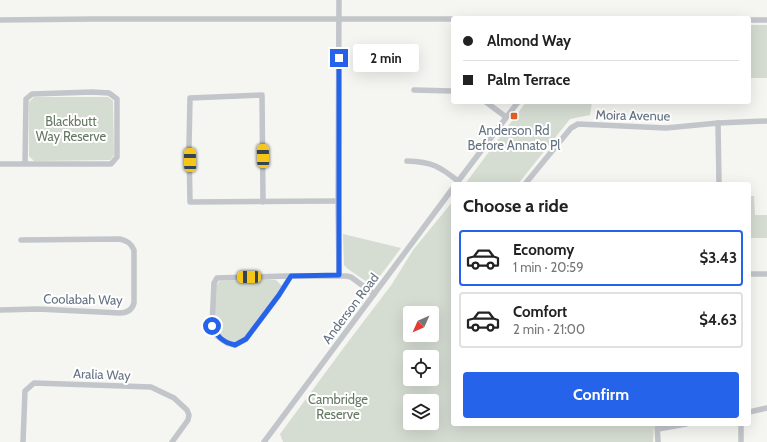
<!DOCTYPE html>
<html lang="en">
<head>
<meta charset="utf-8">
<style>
	body { margin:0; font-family:Cabin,sans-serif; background:#f2f2f2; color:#222; height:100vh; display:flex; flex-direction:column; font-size:15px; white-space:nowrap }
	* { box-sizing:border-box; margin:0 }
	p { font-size:13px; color:#767676 }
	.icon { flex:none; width:22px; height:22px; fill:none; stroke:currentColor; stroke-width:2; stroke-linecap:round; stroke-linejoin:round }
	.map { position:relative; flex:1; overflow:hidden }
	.sheet { position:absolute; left:451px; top:182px; width:300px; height:244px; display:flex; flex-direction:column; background:#fff; border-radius:4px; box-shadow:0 4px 16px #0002 }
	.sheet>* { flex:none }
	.banner { position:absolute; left:451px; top:16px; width:300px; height:88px; border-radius:4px; box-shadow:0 4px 16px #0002; display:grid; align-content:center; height:88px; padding:0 12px; background:#fff }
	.needle { width:26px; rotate:225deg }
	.fabs { position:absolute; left:403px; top:306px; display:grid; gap:8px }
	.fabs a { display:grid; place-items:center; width:36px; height:36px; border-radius:4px; background:#fff; box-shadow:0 4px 16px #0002; font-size:20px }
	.end { position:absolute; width:18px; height:18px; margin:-9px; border:5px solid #2563eb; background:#fff; box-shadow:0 0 0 2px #fff }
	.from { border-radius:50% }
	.bubble { position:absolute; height:28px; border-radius:4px; background:#fff; box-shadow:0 4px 16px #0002; font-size:13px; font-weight:700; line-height:28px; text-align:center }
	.car { position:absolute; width:12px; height:24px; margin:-12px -6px; border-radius:5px; box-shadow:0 0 3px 1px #0007; background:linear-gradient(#f5c518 24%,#345 0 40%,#f5c518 0 76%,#345 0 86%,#f5c518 0) }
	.banner b { display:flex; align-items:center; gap:14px; height:38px; font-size:15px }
	.banner b+b { border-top:1px solid #e0e0e0 }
	.banner i { width:10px; height:10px; background:#222 }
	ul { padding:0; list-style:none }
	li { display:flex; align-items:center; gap:12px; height:56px; margin:0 8px 6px; padding:0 4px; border:2px solid #e0e0e0; border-radius:4px }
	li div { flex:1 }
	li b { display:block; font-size:15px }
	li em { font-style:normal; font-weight:700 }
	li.on { border-color:#2563eb }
	li>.icon { width:36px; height:36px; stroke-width:1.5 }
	h2 { padding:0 12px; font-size:18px; line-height:48px }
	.action { display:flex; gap:8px; margin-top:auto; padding:8px 12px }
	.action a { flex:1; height:46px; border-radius:4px; background:#2563eb; color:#fff; font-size:16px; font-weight:700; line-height:46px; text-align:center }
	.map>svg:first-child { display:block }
</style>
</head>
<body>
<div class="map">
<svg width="767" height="442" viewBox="0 0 767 442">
	<rect width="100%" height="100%" fill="#f5f5f1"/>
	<g fill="#d5dcd2" fill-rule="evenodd">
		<rect x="749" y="25" width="18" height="53"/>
		<polygon points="34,97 108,97 113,101 114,155 110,160 34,161 29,156 29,102"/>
		<polygon points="526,102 592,102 590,115 570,119 518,184 465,184"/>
		<polygon points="749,196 754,196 755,215 767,215 767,238 749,238"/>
		<path d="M453,201V424H620L622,426H654L653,442H283L280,434L345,346L392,284L413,250ZM410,313H432V335H410ZM410,357H432V379H410ZM410,401H432V423H410Z"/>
		<polygon points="343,234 401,248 374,284 370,284 348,269 344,265"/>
		<polygon points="262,279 276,280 282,286 246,339 235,345 217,336 212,326 215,286 220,281"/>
	</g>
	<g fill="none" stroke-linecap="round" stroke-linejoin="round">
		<g stroke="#c2c5c9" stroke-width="5.5">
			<polyline points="0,20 93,19 453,19"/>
			<polyline points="749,20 767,20"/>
			<polyline points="414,90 453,91"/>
			<polyline points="486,102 506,117"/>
			<polyline points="718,123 719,184"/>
			<path d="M407,161C432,162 439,166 458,181"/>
			<polyline points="0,164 111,164 117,157 117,99 109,93 92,92 32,94 26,99 25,164"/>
			<polyline points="456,184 518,102"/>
			<polyline points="525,184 571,128 578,124 666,128 718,123 767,121"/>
			<polyline points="263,202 262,95 190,98 189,146 190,202 338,201"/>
			<polyline points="749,274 767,274"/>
			<polyline points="339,275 338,201 339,0"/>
			<polyline points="291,276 279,295 246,339 235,345 227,343 217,336 212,326 214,283 217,278 286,276 346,276 351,277 374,294"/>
			<path d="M0,310L38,309L120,313C127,313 132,310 134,303V250C131,243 127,241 120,239L21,240"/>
			<polyline points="749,412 767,408"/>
			<polyline points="657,424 658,442"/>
			<polyline points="658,429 686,424"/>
			<polyline points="23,442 25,391 34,383 151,387 174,398 187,410 189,415 188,420 172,442"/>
			<polyline points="264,442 453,188"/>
			<polyline points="741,442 741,424"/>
		</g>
	</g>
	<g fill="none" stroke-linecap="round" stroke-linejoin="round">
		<path stroke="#2563eb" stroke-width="5" d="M212,326C218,337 222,342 235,345L246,339L279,295L291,276L339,275V58"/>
	</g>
	<rect fill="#e05f26" stroke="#fff" stroke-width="1.5" x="510" y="112" width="8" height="8" rx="2"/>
	<g text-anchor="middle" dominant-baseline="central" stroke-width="4" stroke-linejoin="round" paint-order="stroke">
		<g font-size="13" fill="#647282" stroke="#fff">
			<text transform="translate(633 115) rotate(1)">Moira Avenue</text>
			<text transform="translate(83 299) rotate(1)">Coolabah Way</text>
			<text transform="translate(350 308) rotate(-53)">Anderson Road</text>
			<text transform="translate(102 374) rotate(2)">Aralia Way</text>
		</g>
		<g font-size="13" fill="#667963" stroke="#fff">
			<text x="71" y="121">Blackbutt<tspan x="71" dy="15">Way Reserve</tspan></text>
			<text x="338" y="399">Cambridge<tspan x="338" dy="15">Reserve</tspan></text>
		</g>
		<g font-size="13" fill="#647282" stroke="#fff">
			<text x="514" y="130">Anderson Rd<tspan x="514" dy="15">Before Annato Pl</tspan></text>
		</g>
	</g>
</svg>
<div class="fabs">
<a><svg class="needle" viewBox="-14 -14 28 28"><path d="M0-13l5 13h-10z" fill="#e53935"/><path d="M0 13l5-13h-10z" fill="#767676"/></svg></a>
<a><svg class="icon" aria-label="locate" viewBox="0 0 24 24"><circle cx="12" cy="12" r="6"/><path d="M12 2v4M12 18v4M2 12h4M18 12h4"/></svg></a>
<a><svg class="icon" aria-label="layers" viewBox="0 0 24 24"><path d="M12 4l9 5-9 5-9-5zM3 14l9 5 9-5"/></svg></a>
</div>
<i class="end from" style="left:212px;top:326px"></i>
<i class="end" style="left:339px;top:58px"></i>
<div class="bubble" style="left:353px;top:44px;width:66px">2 min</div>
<i class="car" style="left:263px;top:156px;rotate:359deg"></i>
<i class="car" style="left:190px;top:160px;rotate:359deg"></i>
<i class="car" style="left:249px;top:277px;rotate:270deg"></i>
<div class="banner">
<b><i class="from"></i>Almond Way</b>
<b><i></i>Palm Terrace</b>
</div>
<section class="sheet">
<h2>Choose a ride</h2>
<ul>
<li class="on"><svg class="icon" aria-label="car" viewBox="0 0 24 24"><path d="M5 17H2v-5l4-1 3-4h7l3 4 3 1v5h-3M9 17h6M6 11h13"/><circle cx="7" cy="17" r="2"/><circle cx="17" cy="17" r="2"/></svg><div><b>Economy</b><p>1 min · 20:59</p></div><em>$3.43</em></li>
<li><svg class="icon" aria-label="car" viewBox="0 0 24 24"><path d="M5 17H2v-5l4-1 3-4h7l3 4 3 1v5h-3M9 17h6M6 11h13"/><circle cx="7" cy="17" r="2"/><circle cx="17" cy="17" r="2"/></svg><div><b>Comfort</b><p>2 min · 21:00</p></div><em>$4.63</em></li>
</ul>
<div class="action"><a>Confirm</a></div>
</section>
</div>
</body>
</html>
